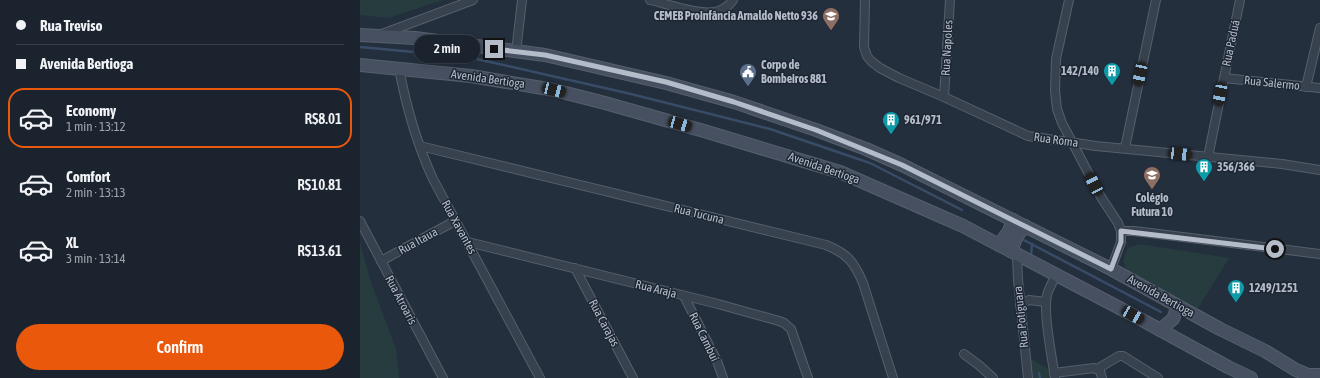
<!DOCTYPE html>
<html lang="en">
<head>
<meta charset="utf-8">
<style>
	body { margin:0; font-family:"Asap Condensed",sans-serif; background:#282f3a; color:#f1f3f6; height:100vh; display:flex; flex-direction:column; font-size:15px; white-space:nowrap }
	* { box-sizing:border-box; margin:0 }
	p { font-size:13px; color:#a0a4aa }
	.icon { flex:none; width:22px; height:22px; fill:none; stroke:currentColor; stroke-width:2; stroke-linecap:round; stroke-linejoin:round }
	.map { position:relative; flex:1; overflow:hidden }
	.drawer { display:flex; flex-direction:column; background:#1b232e; width:360px }
	.drawer>* { flex:none }
	.banner { display:grid; align-content:center; height:88px; padding:0 16px; background:#1b232e }
	.end { position:absolute; width:18px; height:18px; margin:-9px; border:5px solid #b4bcc9; background:#111; box-shadow:0 0 0 2px #111 }
	.from { border-radius:50% }
	.bubble { position:absolute; height:28px; border-radius:14px; background:#1b232e; box-shadow:0 2px 6px #0003,0 0 0 1px #39404a; font-size:13px; font-weight:600; line-height:28px; text-align:center }
	.car { position:absolute; width:12px; height:24px; margin:-12px -6px; border-radius:5px; box-shadow:0 0 3px 1px #0007; background:linear-gradient(#222 24%,#8ab4d8 0 40%,#222 0 76%,#8ab4d8 0 86%,#222 0) }
	.banner b { display:flex; align-items:center; gap:14px; height:38px; font-size:15px }
	.banner b+b { border-top:1px solid #39404a }
	.banner i { width:10px; height:10px; background:#f1f3f6 }
	ul { padding:0; list-style:none }
	li { display:flex; align-items:center; gap:12px; height:60px; margin:0 8px 6px; padding:0 8px; border:2px solid transparent; border-radius:16px }
	li div { flex:1 }
	li b { display:block; font-size:15px }
	li em { font-style:normal; font-weight:600 }
	li.current { border-color:#ea580c }
	li>.icon { width:36px; height:36px; stroke-width:1.5 }
	.cta { display:flex; gap:8px; margin-top:auto; padding:8px 16px }
	.cta a { flex:1; height:46px; border-radius:24px; background:#ea580c; color:#fff; font-size:16px; font-weight:600; line-height:46px; text-align:center }
	main { display:flex; flex:1; min-height:0 }
	.map>svg:first-child { display:block }
</style>
</head>
<body>
<main>
<section class="drawer">
<div class="banner">
<b><i class="from"></i>Rua Treviso</b>
<b><i></i>Avenida Bertioga</b>
</div>
<ul>
<li class="current"><svg class="icon" aria-label="car" viewBox="0 0 24 24"><path d="M5 17H2v-5l4-1 3-4h7l3 4 3 1v5h-3M9 17h6M6 11h13"/><circle cx="7" cy="17" r="2"/><circle cx="17" cy="17" r="2"/></svg><div><b>Economy</b><p>1 min · 13:12</p></div><em>R$8.01</em></li>
<li><svg class="icon" aria-label="car" viewBox="0 0 24 24"><path d="M5 17H2v-5l4-1 3-4h7l3 4 3 1v5h-3M9 17h6M6 11h13"/><circle cx="7" cy="17" r="2"/><circle cx="17" cy="17" r="2"/></svg><div><b>Comfort</b><p>2 min · 13:13</p></div><em>R$10.81</em></li>
<li><svg class="icon" aria-label="car" viewBox="0 0 24 24"><path d="M5 17H2v-5l4-1 3-4h7l3 4 3 1v5h-3M9 17h6M6 11h13"/><circle cx="7" cy="17" r="2"/><circle cx="17" cy="17" r="2"/></svg><div><b>XL</b><p>3 min · 13:14</p></div><em>R$13.61</em></li>
</ul>
<div class="cta"><a>Confirm</a></div>
</section>
<div class="map">
<svg width="960" height="378" viewBox="0 0 960 378">
	<rect width="100%" height="100%" fill="#242f3e"/>
	<g fill="#263c3f">
		<polygon points="0,0 83,0 28,18 0,15"/>
		<polygon points="0,243 11,282 36,349 39,378 0,378"/>
		<path d="M779,244L869,258L838,308L768,273C762,263 763,257 768,248Z"/>
		<polygon points="669,358 689,369 690,378 672,378"/>
	</g>
	<g fill="none" stroke-linecap="round" stroke-linejoin="round">
		<g stroke="#394c67" stroke-width="2.5">
			<polyline points="0,47 108,57 271,94 410,129 510,163 602,210"/>
			<polyline points="660,238 801,312"/>
			<polyline points="671,256 672,244"/>
			<polyline points="679,373 680,378"/>
		</g>
		<defs>
			<g id="street">
				<path d="M290,0C307,4 339,15 355,12C363,10 369,6 373,0"/>
				<polyline points="505,0 504,47 507,56 511,61 520,68 539,78 584,97 668,136 736,146 922,164 960,170"/>
				<polyline points="709,0 696,59 695,91 697,109 702,123 741,197 758,223 761,231 761,242 751,269"/>
				<polyline points="22,34 113,0"/>
				<polyline points="156,52 162,0"/>
				<path d="M39,68C46,106 57,144 73,179L180,378"/>
				<polyline points="864,78 960,88"/>
				<polyline points="946,87 960,28"/>
				<polyline points="584,97 590,0"/>
				<path d="M60,146L466,245C488,254 494,262 503,283L533,378"/>
				<polyline points="765,148 796,0"/>
				<polyline points="848,157 880,0"/>
				<polyline points="0,221 83,378"/>
				<polyline points="761,231 774,231 960,254"/>
				<polyline points="108,242 358,304 419,321 424,323 431,329 448,378"/>
				<polyline points="657,255 658,280 668,378"/>
				<polyline points="21,261 95,221"/>
				<polyline points="215,268 273,378"/>
				<polyline points="324,296 357,361 363,378"/>
				<polyline points="660,305 669,300 686,302"/>
				<polyline points="604,354 620,366 633,378"/>
				<polyline points="737,369 759,356 763,356 798,378"/>
				<polyline points="694,373 734,368 740,371 742,378"/>
				<path d="M695,378C692,357 683,314 687,295C689,288 693,281 696,275"/>
			</g>
			<g id="secondary">
				<polyline points="0,35 55,38 185,55 306,83 374,102 456,130 506,149 542,165 751,269 860,329 905,351 936,370 948,375 960,375"/>
				<polyline points="0,65 111,76 194,90 245,103 344,131 480,172 603,226 773,315 868,367 891,378"/>
				<polyline points="639,245 649,231 653,220"/>
				<polyline points="651,251 657,236 665,226"/>
				<polyline points="800,330 813,319 818,306"/>
			</g>
		</defs>
		<use href="#street" stroke="#565f6c" stroke-width="10"/>
		<use href="#secondary" stroke="#565f6c" stroke-width="14"/>
		<use href="#street" stroke="#38414e" stroke-width="8"/>
		<use href="#secondary" stroke="#465061" stroke-width="12"/>
	</g>
	<g fill="none" stroke-linecap="round" stroke-linejoin="round">
		<polyline stroke="#b4bcc9" stroke-width="5" points="134,49 185,55 306,82 374,102 456,130 542,165 751,269 761,242 761,231 915,249"/>
	</g>
	<defs>
		<symbol id="school-pin" viewBox="-11 -11 22 30"><path d="M0 17L-7.5 6A9.5 9.5 0 1 1 7.5 6Z" fill="#8d6e63" stroke="#1d2633"/><path d="M0-5L7-2L0 1L-7-2ZM-4 1L0 2.5L4 1V4Q0 6-4 4Z" fill="#fff"/></symbol>
		<symbol id="building-pin" viewBox="-11 -11 22 30"><path d="M0 17L-7.5 6A9.5 9.5 0 1 1 7.5 6Z" fill="#0f9aa8" stroke="#1d2633"/><path d="M-4-6H4V6H1V3H-1V6H-4ZM-2.5-4.3h1.7v1.8h-1.7ZM.8-4.3h1.7v1.8H.8ZM-2.5-1h1.7V.8h-1.7ZM.8-1h1.7V.8H.8Z" fill="#fff"/></symbol>
		<symbol id="civic-pin" viewBox="-11 -11 22 30"><path d="M0 17L-7.5 6A9.5 9.5 0 1 1 7.5 6Z" fill="#5c6f8a" stroke="#1d2633"/><path d="M-.6-6.5H3V-4.5H.6V-3L4-1V1h2V6H-6V1h2V-1L-.6-3ZM-1.2 2.5V6h2.4V2.5Z" fill="#fff"/></symbol>
	</defs>
	<g fill-rule="evenodd">
		<use href="#school-pin" x="461" y="6" width="20" height="27"/>
		<use href="#building-pin" x="742" y="61" width="20" height="27"/>
		<use href="#civic-pin" x="378" y="62" width="20" height="27"/>
		<use href="#building-pin" x="521" y="110" width="20" height="27"/>
		<use href="#building-pin" x="834" y="157" width="20" height="27"/>
		<use href="#school-pin" x="782" y="165" width="20" height="27"/>
		<use href="#building-pin" x="866" y="278" width="20" height="27"/>
	</g>
	<g text-anchor="middle" dominant-baseline="central" stroke-width="3" stroke-linejoin="round" paint-order="stroke">
		<g font-size="12" font-weight="bold" fill="#b4bcc9" stroke="#1d2633" text-anchor="start">
			<text x="458" y="16" text-anchor="end">CEMEB Proinfância Arnaldo Netto 936</text>
			<text x="401" y="65">Corpo de<tspan x="401" dy="14">Bombeiros 881</tspan></text>
			<text x="739" y="71" text-anchor="end">142/140</text>
			<text x="544" y="120">961/971</text>
			<text x="857" y="167">356/366</text>
			<text x="792" y="198" text-anchor="middle">Colégio<tspan x="792" dy="14">Futura 10</tspan></text>
			<text x="889" y="288">1249/1251</text>
		</g>
		<g font-size="12" fill="#b4bcc9" stroke="#1d2633">
			<text transform="translate(871 43) rotate(-78)">Rua Paduá</text>
			<text transform="translate(587 48) rotate(-87)">Rua Napoles</text>
			<text transform="translate(128 79) rotate(8)">Avenida Bertioga</text>
			<text transform="translate(912 83) rotate(6)">Rua Salermo</text>
			<text transform="translate(696 140) rotate(8)">Rua Roma</text>
			<text transform="translate(464 168) rotate(19)">Avenida Bertioga</text>
			<text transform="translate(339 214) rotate(14)">Rua Tucuna</text>
			<text transform="translate(99 227) rotate(61)">Rua Xavantes</text>
			<text transform="translate(58 241) rotate(-29)">Rua Itaua</text>
			<text transform="translate(296 289) rotate(14)">Rua Araja</text>
			<text transform="translate(801 296) rotate(29)">Avenida Bertioga</text>
			<text transform="translate(41 300) rotate(62)">Rua Atroaris</text>
			<text transform="translate(661 317) rotate(-96)">Rua Potiguara</text>
			<text transform="translate(244 323) rotate(62)">Rua Carajas</text>
			<text transform="translate(344 337) rotate(64)">Rua Cambuí</text>
		</g>
	</g>
</svg>
<i class="end from" style="left:915px;top:249px"></i>
<i class="end" style="left:134px;top:49px"></i>
<div class="bubble" style="left:54px;top:35px;width:66px">2 min</div>
<i class="car" style="left:780px;top:74px;rotate:192deg"></i>
<i class="car" style="left:194px;top:90px;rotate:104deg"></i>
<i class="car" style="left:860px;top:94px;rotate:191deg"></i>
<i class="car" style="left:320px;top:124px;rotate:106deg"></i>
<i class="car" style="left:820px;top:154px;rotate:96deg"></i>
<i class="car" style="left:734px;top:184px;rotate:333deg"></i>
<i class="car" style="left:773px;top:315px;rotate:120deg"></i>
</div>
</main>
</body>
</html>
